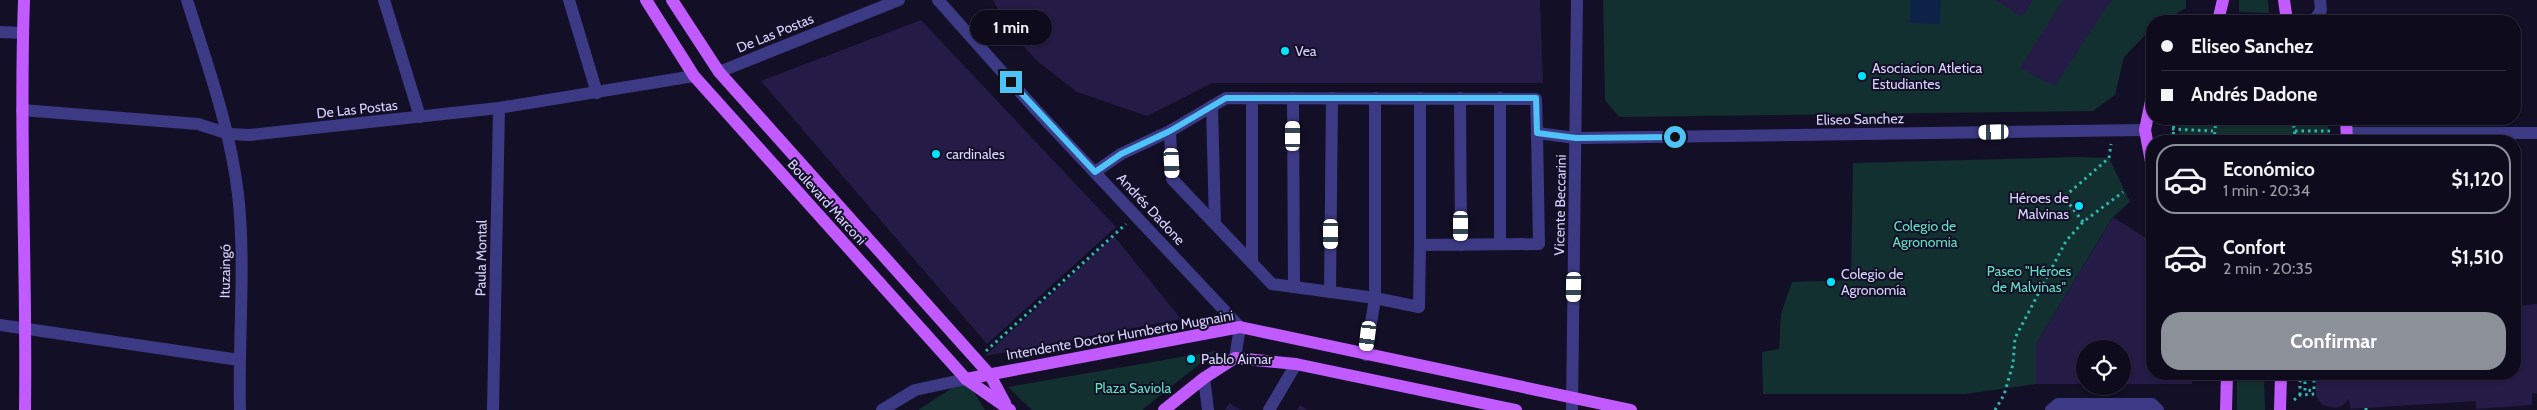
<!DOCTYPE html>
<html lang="es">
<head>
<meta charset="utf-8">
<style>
	body { margin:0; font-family:Cabin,sans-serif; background:#1c1929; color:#f1f3f6; height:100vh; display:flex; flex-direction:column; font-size:19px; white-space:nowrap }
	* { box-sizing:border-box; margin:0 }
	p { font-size:16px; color:#9b9ba3 }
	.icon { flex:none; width:28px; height:28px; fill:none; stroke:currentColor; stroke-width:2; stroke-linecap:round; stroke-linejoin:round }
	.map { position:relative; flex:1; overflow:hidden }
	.details { position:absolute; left:2146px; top:135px; width:375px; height:245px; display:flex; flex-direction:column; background:#0e0b1c; border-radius:20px; box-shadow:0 1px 4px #0004,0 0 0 1px #2e2b3b }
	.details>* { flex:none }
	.banner { position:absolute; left:2146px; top:15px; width:375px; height:110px; border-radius:20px; box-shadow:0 1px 4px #0004,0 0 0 1px #2e2b3b; display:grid; align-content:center; height:110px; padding:0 15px; background:#0e0b1c }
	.controls { position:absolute; left:2076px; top:340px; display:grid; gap:10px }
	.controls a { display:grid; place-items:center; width:55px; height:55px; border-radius:50%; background:#0e0b1c; box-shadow:0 1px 4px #0004,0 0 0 1px #2e2b3b; font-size:25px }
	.end { position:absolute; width:22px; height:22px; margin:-11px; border:6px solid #4fc3f7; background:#111; box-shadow:0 0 0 2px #111 }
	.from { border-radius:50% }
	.bubble { position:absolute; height:35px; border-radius:18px; background:#0e0b1c; box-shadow:0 1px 4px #0004,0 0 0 1px #2e2b3b; font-size:16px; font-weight:700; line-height:35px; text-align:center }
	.car { position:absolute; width:15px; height:30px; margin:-15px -8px; border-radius:6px; box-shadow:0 0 4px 1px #0007; background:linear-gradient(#fff 24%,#345 0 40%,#fff 0 76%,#345 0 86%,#fff 0) }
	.banner b { display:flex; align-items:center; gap:18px; height:48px; font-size:19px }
	.banner b+b { border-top:1px solid #2e2b3b }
	.banner i { width:12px; height:12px; background:#f1f3f6 }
	ul { padding:9px 0 0; list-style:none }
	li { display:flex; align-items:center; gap:15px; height:70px; margin:0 10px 8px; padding:0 5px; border:2px solid transparent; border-radius:20px }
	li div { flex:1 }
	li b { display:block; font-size:19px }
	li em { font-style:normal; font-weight:700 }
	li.active { border-color:#8c9099 }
	li>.icon { width:45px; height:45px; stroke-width:1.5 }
	.primary-button { display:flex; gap:10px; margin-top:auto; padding:10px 15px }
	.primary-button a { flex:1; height:58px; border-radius:20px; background:#8c9099; color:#fff; font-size:20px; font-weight:700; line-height:58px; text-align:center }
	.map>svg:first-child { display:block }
</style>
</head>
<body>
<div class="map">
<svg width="2537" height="410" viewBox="0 0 2537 410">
	<rect width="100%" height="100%" fill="#130f26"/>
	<g fill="#12302f">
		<polygon points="1603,0 2186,0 2186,8 2164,21 2152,21 2152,28 2124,57 2115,95 2093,111 1619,117 1605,100"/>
		<polygon points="2239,0 2268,0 2269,13 2239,12"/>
		<polygon points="2180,119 2328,119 2328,141 2179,141"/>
		<polygon points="2077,157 2109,158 2130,202 2112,218 2036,344 2036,384 1965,394 1763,394 1762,352 1779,349 1781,314 1792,282 1851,280 1853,163"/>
		<polygon points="1216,351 1142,410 1032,410 1008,387"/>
		<polygon points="2237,374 2264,374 2265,410 2237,410"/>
		<polygon points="966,379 985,410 918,410"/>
	</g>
	<polygon fill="#0c2248" points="1910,0 1941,0 1940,24 1910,23"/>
	<g fill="#241b47">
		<polygon points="993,0 1540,0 1543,83 1212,83 1147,116 1077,92 1037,61 1010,31"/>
		<polygon points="1996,0 2033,0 2022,17"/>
		<polygon points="2063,0 2111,0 2055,86 2020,68"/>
		<polygon points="921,20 1116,227 987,344 761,81"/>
		<polygon points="2113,217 2152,242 2152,374 2192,374 2192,384 2122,384 2122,349 2085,349 2085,384 2036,384 2036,344"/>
		<polygon points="1114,236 1181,319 985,356"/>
		<polygon points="2537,304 2537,394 2532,393 2532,405 2476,409 2476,401 2350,409 2349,399 2342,406 2335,408 2322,405 2316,395 2316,380 2311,379 2311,374 2515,374 2515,306"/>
		<polygon points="1229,403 1241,410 1225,410"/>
		<polygon points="1300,405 1307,410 1297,410"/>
	</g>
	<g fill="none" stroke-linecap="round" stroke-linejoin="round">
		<g stroke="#2fb8b0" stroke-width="3" stroke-dasharray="2.5 4" stroke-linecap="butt">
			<polyline points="2292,119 2295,131 2293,141"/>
			<polyline points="2172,129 2213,131"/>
			<polyline points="2295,131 2334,131"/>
			<polyline points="2173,141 2174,119"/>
			<polyline points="2214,141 2216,119"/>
			<polyline points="2083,222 2064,197 2109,158 2111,144"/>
			<polyline points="986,351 1126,224"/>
			<polyline points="2300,395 2300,381 2305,381 2305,391 2314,390 2314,380"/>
			<polyline points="2294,400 2300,395 2316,394"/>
			<polyline points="1995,410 2004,395 2013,364 2015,338 2066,241 2083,222 2123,192"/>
			<polyline points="2366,410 2366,408"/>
		</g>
		<g stroke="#3d3a85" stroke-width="12">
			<path d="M187,0C207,64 230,127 238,194C246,265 238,339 240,410"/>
			<polyline points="384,0 420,117"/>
			<polyline points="569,0 597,93"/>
			<polyline points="938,0 1036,110 1240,327 1235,358"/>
			<polyline points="2314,21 2321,10 2320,0"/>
			<polyline points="0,32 23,33"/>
			<polyline points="719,72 899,0"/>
			<polyline points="1252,98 1252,263"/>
			<polyline points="1293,98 1294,287"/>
			<polyline points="1420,98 1420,245"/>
			<polyline points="1460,98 1461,245"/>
			<polyline points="1500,98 1500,244"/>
			<polyline points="1212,106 1215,224"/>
			<polyline points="22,110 198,124 229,134 250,135 499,108 694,76"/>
			<polyline points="1170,131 1172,179 1272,284 1375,298 1419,307 1420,245 1539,244 1537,133"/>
			<polyline points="2348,133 2537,133"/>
			<polyline points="1095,172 1121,154 1170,131 1226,98 1536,99 1537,133 1576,138 2145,130"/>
			<polyline points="1330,292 1332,98"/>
			<polyline points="0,325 239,360"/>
			<polyline points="1366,355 1375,298 1375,98"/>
			<polyline points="1204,378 1208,410"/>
			<polyline points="493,410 499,108"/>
			<polyline points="882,410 915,390 966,379"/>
			<polyline points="1269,410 1296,364"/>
			<polyline points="1572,410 1577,0"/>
			<polyline points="2051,410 2058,404 2152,404 2158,410"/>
		</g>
		<g stroke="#c25bff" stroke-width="12">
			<path d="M24,0C19,137 27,273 25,410"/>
			<polyline points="646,0 694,76 966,379 1010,410"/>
			<polyline points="672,0 719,72 990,375 1005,403"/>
			<polyline points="2284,0 2287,21"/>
			<polyline points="2218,21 2223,0"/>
			<polyline points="2152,96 2145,130 2152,167"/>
			<polyline points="2346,119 2347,141"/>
			<polyline points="966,379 1240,327 1631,410"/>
			<polyline points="1164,410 1204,378 1235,358 1296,364 1516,410"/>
			<polyline points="2226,410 2227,374"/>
			<polyline points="2280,410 2281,374"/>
		</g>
	</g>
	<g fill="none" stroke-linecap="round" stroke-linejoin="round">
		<polyline stroke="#4fc3f7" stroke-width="6" points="1011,82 1095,172 1121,154 1170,131 1226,98 1536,98 1537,133 1576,138 1675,137"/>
	</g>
	<g fill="#00e5ff" stroke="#130f26" stroke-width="2">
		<circle cx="1285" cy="51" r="5"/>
		<circle cx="1862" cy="76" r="5"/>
		<circle cx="936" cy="154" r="5"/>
		<circle cx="2079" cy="206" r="5"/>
		<circle cx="1831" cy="282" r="5"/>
		<circle cx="1191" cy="359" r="5"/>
	</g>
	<g text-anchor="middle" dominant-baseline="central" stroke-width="4" stroke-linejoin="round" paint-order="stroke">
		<g font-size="14" fill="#d9d4ff" stroke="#130f26">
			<text transform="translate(775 33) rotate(-22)">De Las Postas</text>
			<text transform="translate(357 109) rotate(-6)">De Las Postas</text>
			<text transform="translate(1860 119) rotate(-1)">Eliseo Sanchez</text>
			<text transform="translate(827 202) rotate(48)">Boulevard Marconi</text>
			<text transform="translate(1560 205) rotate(-89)">Vicente Beccarini</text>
			<text transform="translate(1151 209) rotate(47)">Andrés Dadone</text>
			<text transform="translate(481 258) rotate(-89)">Paula Montal</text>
			<text transform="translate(225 271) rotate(-89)">Ituzaingó</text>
			<text transform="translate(1120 335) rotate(-10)">Intendente Doctor Humberto Mugnaini</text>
		</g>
		<g font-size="14" fill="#d9d4ff" stroke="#130f26" text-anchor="start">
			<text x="1295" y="51">Vea</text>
			<text x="1872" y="68">Asociacion Atletica<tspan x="1872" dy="16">Estudiantes</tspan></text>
			<text x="946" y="154">cardinales</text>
			<text x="2069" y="198" text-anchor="end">Héroes de<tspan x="2069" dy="16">Malvinas</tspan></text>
			<text x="1841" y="274">Colegio de<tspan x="1841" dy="16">Agronomía</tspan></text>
			<text x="1201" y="359">Pablo Aimar</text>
		</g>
		<g font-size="14" fill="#5fe0c0" stroke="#130f26">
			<text x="1925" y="226">Colegio de<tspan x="1925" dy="16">Agronomia</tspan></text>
			<text x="2029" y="271">Paseo "Héroes<tspan x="2029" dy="16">de Malvinas"</tspan></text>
			<text x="1133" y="388">Plaza Saviola</text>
		</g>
	</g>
</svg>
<div class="controls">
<a><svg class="icon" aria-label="locate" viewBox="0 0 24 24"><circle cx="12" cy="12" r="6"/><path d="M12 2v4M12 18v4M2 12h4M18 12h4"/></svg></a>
</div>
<i class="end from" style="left:1675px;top:137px"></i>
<i class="end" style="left:1011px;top:82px"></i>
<div class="bubble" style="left:970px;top:10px;width:82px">1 min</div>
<i class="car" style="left:1994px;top:132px;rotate:269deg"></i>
<i class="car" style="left:1293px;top:136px;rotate:0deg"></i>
<i class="car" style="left:1172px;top:163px;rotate:177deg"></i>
<i class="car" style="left:1461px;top:226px;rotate:180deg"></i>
<i class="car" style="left:1331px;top:234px;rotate:180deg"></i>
<i class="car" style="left:1574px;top:287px;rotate:181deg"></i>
<i class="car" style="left:1368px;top:336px;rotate:187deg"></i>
<div class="banner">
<b><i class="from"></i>Eliseo Sanchez</b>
<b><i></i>Andrés Dadone</b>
</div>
<section class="details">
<ul>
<li class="active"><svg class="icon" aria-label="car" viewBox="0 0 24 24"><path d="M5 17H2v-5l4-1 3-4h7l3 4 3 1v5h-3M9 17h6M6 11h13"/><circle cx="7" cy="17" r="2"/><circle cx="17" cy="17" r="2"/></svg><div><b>Económico</b><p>1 min · 20:34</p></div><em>$1,120</em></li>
<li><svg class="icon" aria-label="car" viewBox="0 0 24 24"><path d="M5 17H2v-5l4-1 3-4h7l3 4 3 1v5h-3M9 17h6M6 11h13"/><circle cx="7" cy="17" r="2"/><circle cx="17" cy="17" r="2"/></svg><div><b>Confort</b><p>2 min · 20:35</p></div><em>$1,510</em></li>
</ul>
<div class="primary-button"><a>Confirmar</a></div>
</section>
</div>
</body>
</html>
